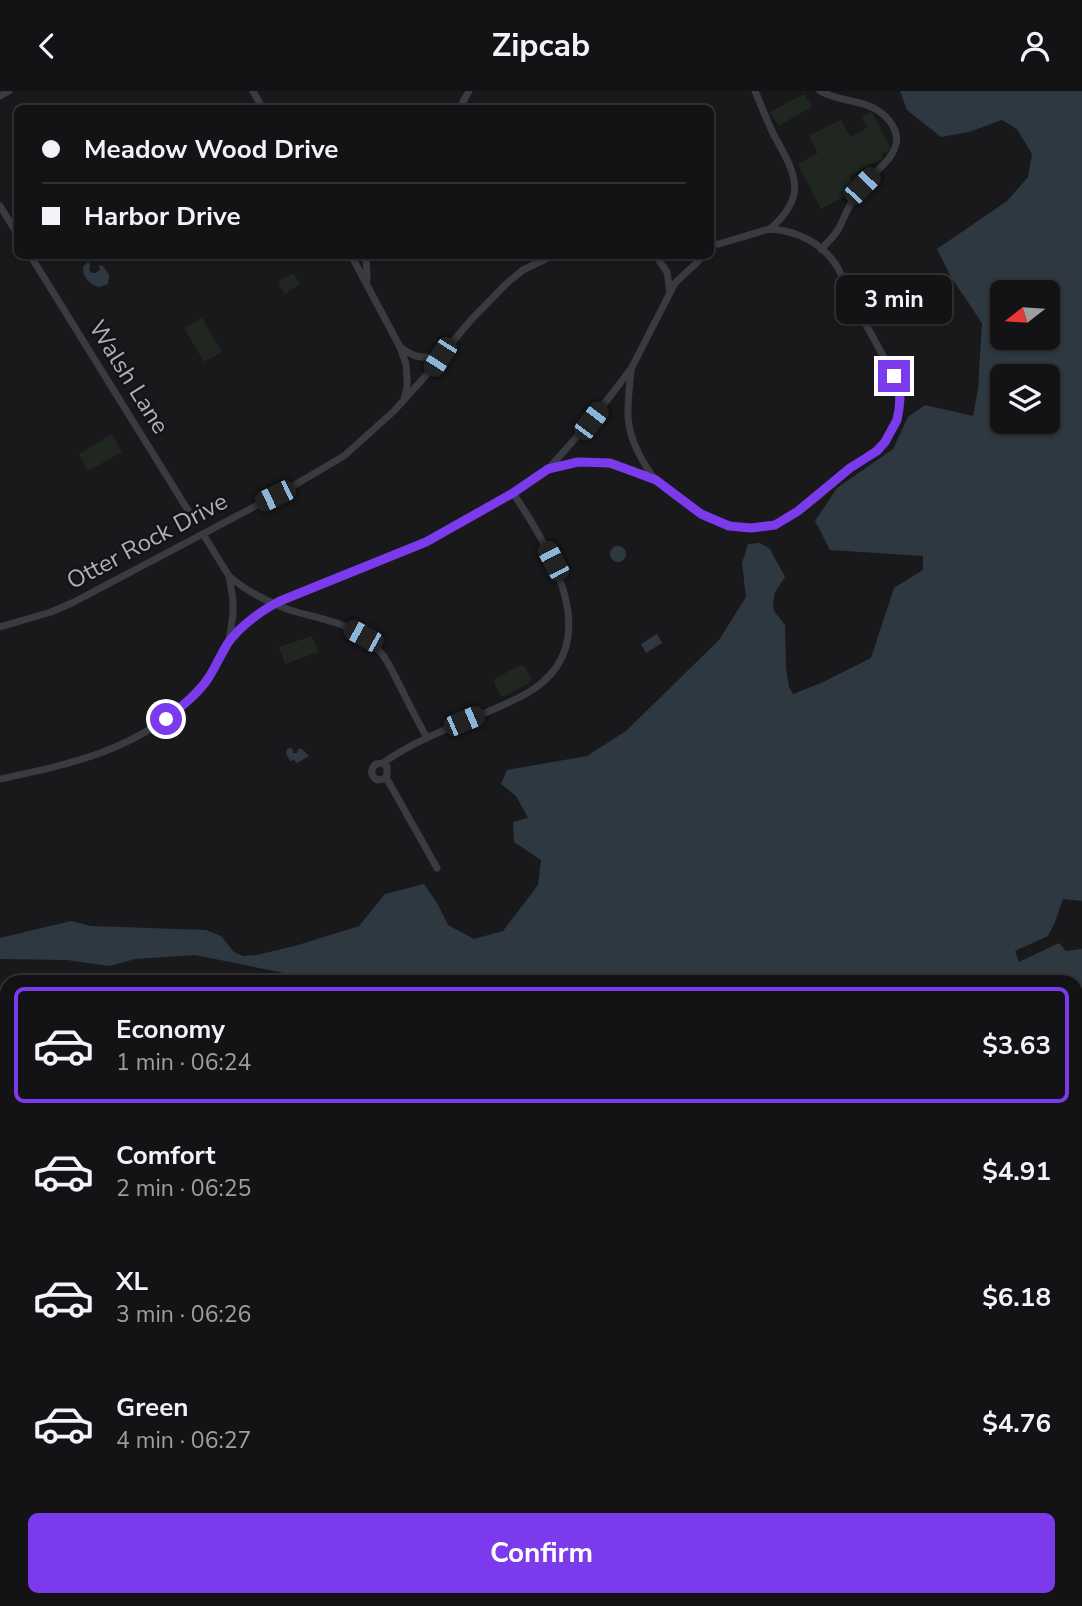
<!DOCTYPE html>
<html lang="en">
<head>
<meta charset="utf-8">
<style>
	body { margin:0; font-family:"Nunito Sans",sans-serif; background:#202022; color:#f1f3f6; height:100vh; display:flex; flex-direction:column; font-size:26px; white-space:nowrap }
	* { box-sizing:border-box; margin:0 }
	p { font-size:23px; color:#9d9ea0 }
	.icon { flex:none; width:38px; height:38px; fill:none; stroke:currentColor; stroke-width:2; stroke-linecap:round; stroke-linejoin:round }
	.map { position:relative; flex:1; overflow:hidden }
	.drawer { position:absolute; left:0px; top:884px; width:1083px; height:632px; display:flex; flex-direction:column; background:#131315; border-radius:21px 21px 0 0; box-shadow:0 2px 5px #0004,0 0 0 2px #323234 }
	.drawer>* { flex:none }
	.top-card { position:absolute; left:14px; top:14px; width:700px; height:154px; border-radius:10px; box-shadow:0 2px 5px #0004,0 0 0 2px #323234; display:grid; align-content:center; height:154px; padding:0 28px; background:#131315 }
	.needle { width:46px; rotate:253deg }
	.buttons { position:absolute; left:990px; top:189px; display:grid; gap:14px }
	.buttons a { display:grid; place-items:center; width:70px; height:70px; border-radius:10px; background:#131315; box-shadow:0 2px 5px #0004,0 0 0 2px #323234; font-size:35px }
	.end { position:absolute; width:32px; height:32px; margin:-16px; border:9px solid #7c3aed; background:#fff; box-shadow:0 0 0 4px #fff }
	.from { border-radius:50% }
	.bubble { position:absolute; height:49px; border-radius:10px; background:#131315; box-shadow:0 2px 5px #0004,0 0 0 2px #323234; font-size:23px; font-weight:700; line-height:49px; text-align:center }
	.car { position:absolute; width:21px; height:42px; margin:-21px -10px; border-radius:9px; box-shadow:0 0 5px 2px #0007; background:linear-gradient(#222 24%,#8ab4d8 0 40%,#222 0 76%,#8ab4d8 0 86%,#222 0) }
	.top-card b { display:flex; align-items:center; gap:24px; height:66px; font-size:26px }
	.top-card b+b { border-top:2px solid #323234 }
	.top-card i { width:18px; height:18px; background:#f1f3f6 }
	ul { padding:12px 0 0; list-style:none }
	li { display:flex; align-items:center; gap:21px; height:116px; margin:0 14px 10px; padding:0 14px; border:4px solid transparent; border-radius:10px }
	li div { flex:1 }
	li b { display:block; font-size:26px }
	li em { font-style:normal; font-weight:700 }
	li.on { border-color:#7c3aed }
	li>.icon { width:63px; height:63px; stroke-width:1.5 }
	.button { display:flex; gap:14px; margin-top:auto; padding:14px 28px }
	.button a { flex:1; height:80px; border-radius:10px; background:#7c3aed; color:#fff; font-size:28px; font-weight:700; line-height:80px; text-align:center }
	header { display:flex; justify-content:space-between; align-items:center; height:91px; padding:0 28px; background:#131315; font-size:32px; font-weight:700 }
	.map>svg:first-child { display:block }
</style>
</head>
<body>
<header><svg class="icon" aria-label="back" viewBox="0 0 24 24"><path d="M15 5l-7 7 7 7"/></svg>Zipcab<svg class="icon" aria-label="person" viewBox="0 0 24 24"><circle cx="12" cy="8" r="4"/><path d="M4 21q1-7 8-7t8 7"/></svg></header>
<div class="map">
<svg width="1082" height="1515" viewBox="0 0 1082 1515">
	<rect width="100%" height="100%" fill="#19191c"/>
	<g fill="#252529">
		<polygon points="0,1340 7,1343 7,1508 61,1509 58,1515 0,1512"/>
		<polygon points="153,1508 516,1509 514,1515 150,1515"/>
	</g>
	<g fill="#1f2720">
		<polygon points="804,3 812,16 778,35 770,21"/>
		<polygon points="872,21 891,58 881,63 883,67 849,85 856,99 821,118 798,73 818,62 809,45 841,29 850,46 867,37 862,26"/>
		<polygon points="293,182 300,193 285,203 278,191"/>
		<polygon points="202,227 222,261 204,271 184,237"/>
		<polygon points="112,343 122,361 88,380 79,363"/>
		<polygon points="312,545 318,561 285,573 279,556"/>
		<polygon points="520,574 525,576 531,587 529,592 504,605 500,604 494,592 495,588"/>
		<polygon points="1076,1024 1082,1027 1082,1251 1076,1248"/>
		<polygon points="214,1509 355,1509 351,1515 225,1515"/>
	</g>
	<g fill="#2e3841" fill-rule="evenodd">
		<path d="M900,0H1082V810L1063,808L1055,831L1048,845L1015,860L1019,871L1059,852L1066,860L1082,858V1018H1076V891H329L195,864L135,868L110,875L67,869L0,868V847L71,830L91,835L206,839L221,845L234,861L243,865L257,864L298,854L359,835L385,803L424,793L437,812L448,834L474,848L503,840L538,794L541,769L514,751L513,731L528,727L516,705L501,693L507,679L587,665L626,640L719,549L746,506L742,472L748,453L760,452L770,458L785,486L775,501L773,513L774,520L785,534L786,577L789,596L793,603L821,592L871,567L894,497L923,479V465L830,459L815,430L837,397L893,358L908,326L925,314L973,325L978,298L982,232L951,186L937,158L1007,110L1028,86L1032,63L1017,38L1002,29L969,41L941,46L907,19ZM1048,201V247H1003V201ZM1003,285H1048V331H1003Z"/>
		<path d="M88,171L90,174L89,179L92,182H96L100,179L99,174L103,175L109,184L108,193L99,196C89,193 83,187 83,176Z"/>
		<circle cx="618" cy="463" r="8"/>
		<polygon points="657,543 662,552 646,562 641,553"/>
		<polygon points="290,657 293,658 293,662 297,662 298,658 302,658 309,665 297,672 294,669 290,670 286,662 287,658"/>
	</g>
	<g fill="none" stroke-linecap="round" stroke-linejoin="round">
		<polyline stroke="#2e3841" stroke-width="2" points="0,1237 7,1237"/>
		<g stroke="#3a3b41" stroke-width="7">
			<polyline points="253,0 263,18"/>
			<path d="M755,0C762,16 767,31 775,46C796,84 808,105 770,138"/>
			<path d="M820,0C839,11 862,8 880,21C890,28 899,41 896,53C892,71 873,81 862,95C853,106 847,119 841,133C837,143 829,150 821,158"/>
			<polyline points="0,5 9,0"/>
			<polyline points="459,18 469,0"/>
			<polyline points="0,115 18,144"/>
			<polyline points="30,164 194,429"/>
			<polyline points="351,164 400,256 406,273 407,286 407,297 404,308"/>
			<polyline points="366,164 367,188"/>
			<polyline points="655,164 667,181 670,201"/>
			<path d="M400,256C414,267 422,267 440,266"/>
			<path d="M631,279C630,292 628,306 628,319C627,343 640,368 654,387"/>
			<path d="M550,377C588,367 617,370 652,388C660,392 667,398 674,404C703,425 738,447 776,433C804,423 835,388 861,370C893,350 907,322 894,285C881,261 868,237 854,212C848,201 844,189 838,177C824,153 797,139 769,138L719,153H710"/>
			<polyline points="203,443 229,485 233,509 233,524 229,549"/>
			<path d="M229,485C247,501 268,511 290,519C319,528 351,531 374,554C387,566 394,584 402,599C410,615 418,631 427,647"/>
			<polyline points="0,536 51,521 74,511 286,399 344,365 394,320 430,280 440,266 470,230 507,192 523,179 554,164"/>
			<path d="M383,672L387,676V684L384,688L377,689C370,684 370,678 376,673L383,672C425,642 476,629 522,605C611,559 553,462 513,402"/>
			<polyline points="386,686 437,777"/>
			<path d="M0,688C72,673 141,658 194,603C198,598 204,593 208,588C217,576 221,561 230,550C241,534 262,519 280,510L426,451L513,402L548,378L591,330L631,278L675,192L705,164"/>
			<polyline points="0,1095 7,1099"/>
			<polyline points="731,1508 738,1515"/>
			<polyline points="909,1508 915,1515"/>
			<polyline points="574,1515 578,1508"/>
			<polyline points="956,1515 958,1508"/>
		</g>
		<g stroke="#565860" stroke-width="9">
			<polyline points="0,1061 7,1062"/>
			<polyline points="1076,1256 1082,1259"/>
			<polyline points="1076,1395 1082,1397"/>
			<polyline points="1076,1405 1082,1407"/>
			<polyline points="1076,1450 1082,1442"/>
			<polyline points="1039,1515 1041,1508"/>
		</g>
		<g stroke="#666972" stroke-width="10">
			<polyline points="0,924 7,928"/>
			<polyline points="0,938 7,941"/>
			<polyline points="0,962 7,965"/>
			<polyline points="1076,1306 1082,1304"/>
			<polyline points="1076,1343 1082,1344"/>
			<polyline points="1076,1365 1082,1367"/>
		</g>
		<defs>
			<g id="rail">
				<polyline points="0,1021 7,1024"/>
				<polyline points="806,1508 812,1515"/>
				<polyline points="822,1508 828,1515"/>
			</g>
		</defs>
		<use href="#rail" stroke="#4d4f56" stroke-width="4.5"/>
		<use href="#rail" stroke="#141417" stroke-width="2" stroke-dasharray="5" stroke-linecap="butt"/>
	</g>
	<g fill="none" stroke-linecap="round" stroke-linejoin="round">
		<path stroke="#7c3aed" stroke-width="9" d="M166,628C181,616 199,602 209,586C216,575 221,563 228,552C240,535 262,519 280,510L426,451L513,402L548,378L578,371L610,372L640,383L656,389L701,423L729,435L751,437L775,434L798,420L850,377L877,360L885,351L897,329L899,318L900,307L894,285"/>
	</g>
	<g text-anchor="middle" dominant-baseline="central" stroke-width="5" stroke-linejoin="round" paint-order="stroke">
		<g font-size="24" fill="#abb0bc" stroke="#141417">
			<text transform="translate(129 286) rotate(58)">Walsh Lane</text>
			<text transform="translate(147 450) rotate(-28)">Otter Rock Drive</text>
		</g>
	</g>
</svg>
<div class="buttons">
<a><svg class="needle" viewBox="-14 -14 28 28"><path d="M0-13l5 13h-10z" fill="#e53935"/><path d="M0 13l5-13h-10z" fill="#9d9ea0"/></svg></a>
<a><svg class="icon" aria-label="layers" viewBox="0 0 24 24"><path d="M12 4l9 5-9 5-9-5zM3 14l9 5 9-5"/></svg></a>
</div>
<i class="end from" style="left:166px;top:628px"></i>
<i class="end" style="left:894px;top:285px"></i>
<div class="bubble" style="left:836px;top:184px;width:116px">3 min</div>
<i class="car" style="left:862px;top:95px;rotate:44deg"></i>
<i class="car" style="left:440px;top:266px;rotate:213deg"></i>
<i class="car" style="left:591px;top:330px;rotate:37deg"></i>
<i class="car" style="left:275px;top:405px;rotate:244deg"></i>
<i class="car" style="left:553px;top:470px;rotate:332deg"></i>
<i class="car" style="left:363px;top:545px;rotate:299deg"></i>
<i class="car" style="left:464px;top:630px;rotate:67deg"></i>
<div class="top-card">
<b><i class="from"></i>Meadow Wood Drive</b>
<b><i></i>Harbor Drive</b>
</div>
<section class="drawer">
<ul>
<li class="on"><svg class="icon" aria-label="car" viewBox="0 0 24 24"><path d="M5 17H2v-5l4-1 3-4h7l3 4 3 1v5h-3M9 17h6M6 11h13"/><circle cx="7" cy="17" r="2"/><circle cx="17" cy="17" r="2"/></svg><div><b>Economy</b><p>1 min · 06:24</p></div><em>$3.63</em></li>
<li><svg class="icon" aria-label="car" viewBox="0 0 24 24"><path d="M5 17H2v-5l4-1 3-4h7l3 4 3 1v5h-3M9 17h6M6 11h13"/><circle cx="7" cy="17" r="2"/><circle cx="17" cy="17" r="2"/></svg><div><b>Comfort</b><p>2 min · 06:25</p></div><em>$4.91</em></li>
<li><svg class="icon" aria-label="car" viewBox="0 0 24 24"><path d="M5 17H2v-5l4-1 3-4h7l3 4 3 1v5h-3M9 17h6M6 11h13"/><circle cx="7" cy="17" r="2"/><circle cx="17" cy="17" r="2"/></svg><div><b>XL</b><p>3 min · 06:26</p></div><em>$6.18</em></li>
<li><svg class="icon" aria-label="car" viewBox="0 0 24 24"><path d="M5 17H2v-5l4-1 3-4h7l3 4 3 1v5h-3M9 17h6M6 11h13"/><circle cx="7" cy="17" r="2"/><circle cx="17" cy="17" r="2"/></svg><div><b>Green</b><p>4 min · 06:27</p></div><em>$4.76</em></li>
</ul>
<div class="button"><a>Confirm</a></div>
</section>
</div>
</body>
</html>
